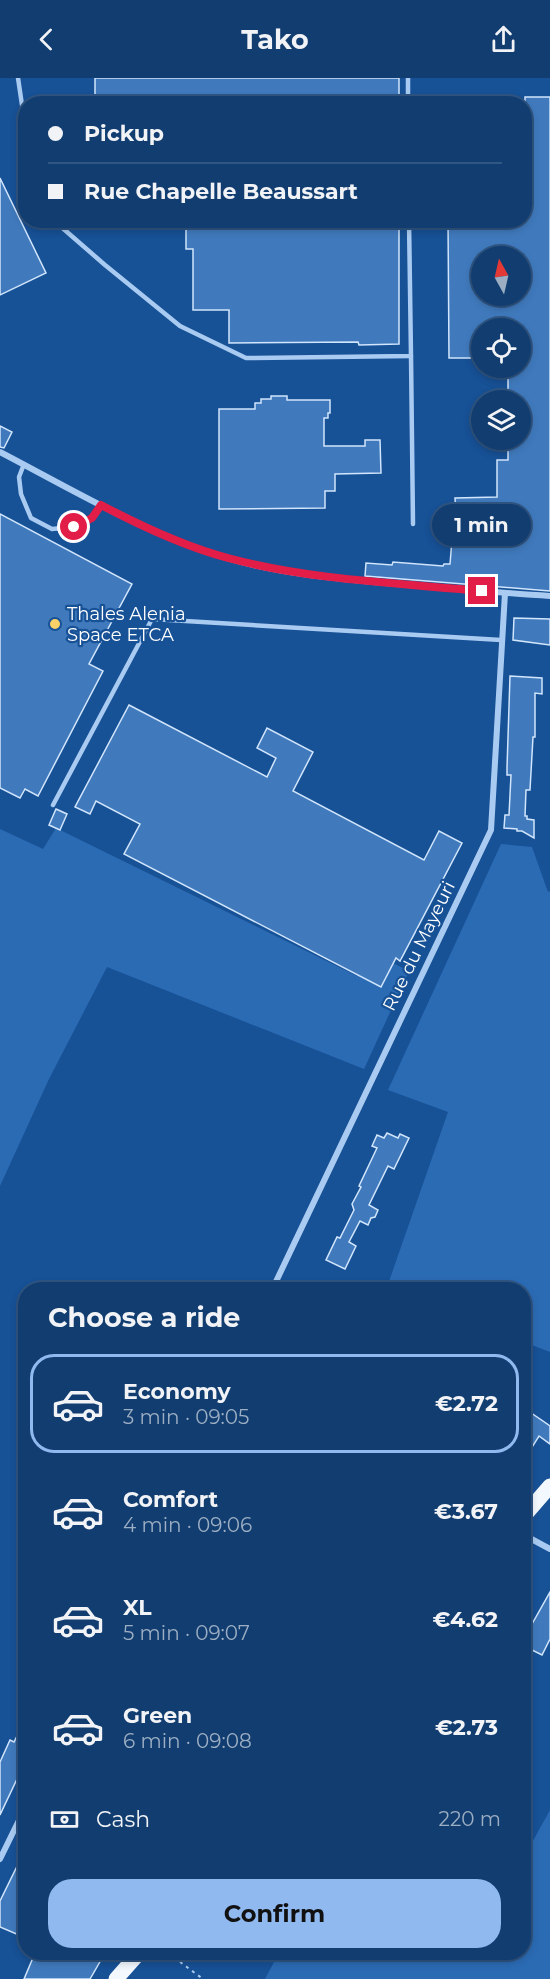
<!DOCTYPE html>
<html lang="en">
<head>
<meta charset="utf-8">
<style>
	body { margin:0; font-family:Montserrat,sans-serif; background:#1a4475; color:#f1f3f6; height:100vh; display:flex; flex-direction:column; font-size:22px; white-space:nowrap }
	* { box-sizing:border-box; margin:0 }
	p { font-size:20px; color:#9caec3 }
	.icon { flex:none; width:33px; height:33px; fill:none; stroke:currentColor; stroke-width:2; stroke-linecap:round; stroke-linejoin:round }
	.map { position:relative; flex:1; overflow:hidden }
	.panel { position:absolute; left:18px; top:1204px; width:513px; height:678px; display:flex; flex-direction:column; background:#113d70; border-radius:24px; box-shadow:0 3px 9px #0003,0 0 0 2px #305683 }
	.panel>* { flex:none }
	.top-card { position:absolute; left:18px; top:18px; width:514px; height:132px; border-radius:24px; box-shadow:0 3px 9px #0003,0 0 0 2px #305683; display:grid; align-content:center; height:132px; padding:0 30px; background:#113d70 }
	.needle { width:39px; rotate:352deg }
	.buttons { position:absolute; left:471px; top:168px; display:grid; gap:12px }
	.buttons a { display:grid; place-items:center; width:60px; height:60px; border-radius:50%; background:#113d70; box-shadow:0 3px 9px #0003,0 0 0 2px #305683; font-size:30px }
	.end { position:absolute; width:27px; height:27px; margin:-14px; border:8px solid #e11d48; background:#fff; box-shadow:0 0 0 3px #fff }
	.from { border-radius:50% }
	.bubble { position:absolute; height:42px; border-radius:21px; background:#113d70; box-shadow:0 3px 9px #0003,0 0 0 2px #305683; font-size:20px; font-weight:700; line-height:42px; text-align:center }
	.top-card b { display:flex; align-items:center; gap:21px; height:57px; font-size:22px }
	.top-card b+b { border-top:2px solid #305683 }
	.top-card i { width:15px; height:15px; background:#f1f3f6 }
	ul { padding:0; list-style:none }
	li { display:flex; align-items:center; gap:18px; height:99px; margin:0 12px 9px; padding:0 18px; border:3px solid transparent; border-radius:24px }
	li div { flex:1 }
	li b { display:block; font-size:22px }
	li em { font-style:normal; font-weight:700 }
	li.on { border-color:#90b9f0 }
	li>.icon { width:54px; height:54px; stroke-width:1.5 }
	h2 { padding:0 30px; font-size:27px; line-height:72px }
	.pay { display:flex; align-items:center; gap:15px; height:66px; padding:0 30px; font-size:22px }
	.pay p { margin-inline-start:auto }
	.cta { display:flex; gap:12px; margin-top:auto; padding:12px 30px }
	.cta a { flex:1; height:69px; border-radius:24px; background:#90b9f0; color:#111; font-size:24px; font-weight:700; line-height:69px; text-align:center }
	header { display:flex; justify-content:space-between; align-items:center; height:78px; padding:0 30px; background:#113d70; font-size:27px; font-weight:700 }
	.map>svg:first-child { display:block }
</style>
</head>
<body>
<header><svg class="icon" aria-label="back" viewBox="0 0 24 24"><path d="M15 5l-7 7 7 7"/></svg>Tako<svg class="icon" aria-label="share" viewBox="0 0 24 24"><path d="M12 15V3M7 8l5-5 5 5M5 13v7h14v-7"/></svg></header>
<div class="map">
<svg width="550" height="1901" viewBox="0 0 550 1901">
	<rect width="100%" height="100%" fill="#175196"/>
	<g fill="#2b6bb4">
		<polygon points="56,750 357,898 371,874 409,893 364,991 107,889 49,1001 0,1108 0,751 43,771"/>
		<polygon points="501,766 532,769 548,814 550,813 550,1274 524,1264 524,1212 386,1212 448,1034 388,1012"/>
		<polygon points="550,1732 550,1901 265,1901 279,1875 524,1875 524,1779"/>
	</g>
	<g fill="#407abd" stroke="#d1e5fc" stroke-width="1.5" fill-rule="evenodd">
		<polygon points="95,0 399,0 399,23 375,23 375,26 95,26"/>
		<path d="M525,19H550V513L365,498L366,485L392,487L393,484L443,488L444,486H450L454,437H456L455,420L497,419V382H508V362H520V322H508V290H520V250H482V280H449L448,142H525ZM482,178H520V218H482Z"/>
		<polygon points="0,100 46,195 0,217"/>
		<polygon points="186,142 399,142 399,266 359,267 358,264 229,265 229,232 193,232 193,171 186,171"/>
		<polygon points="271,318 287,318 287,322 330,322 330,335 328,335 328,340 324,340 324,368 365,368 365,362 380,362 381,395 335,396 335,413 325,413 325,430 219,431 219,331 255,331 255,325 261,325 261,321 271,321"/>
		<polygon points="0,348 12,354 4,370 0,369"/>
		<polygon points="0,436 132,506 89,586 103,593 38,718 25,711 20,720 0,710"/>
		<polygon points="514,540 550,541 550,567 513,562"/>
		<polygon points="510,598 542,600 542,616 535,615 535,659 533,659 530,712 526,712 525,738 527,738 527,741 534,742 534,760 522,753 517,753 517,751 504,750 505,737 509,737 511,697 507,697 507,690"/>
		<polygon points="129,627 267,699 276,680 257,670 267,650 313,674 293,713 424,782 439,753 462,765 400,883 396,880 381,909 124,776 140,746 96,723 90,736 75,729"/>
		<polygon points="56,731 67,736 60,752 49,747"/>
		<polygon points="387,1055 398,1060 400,1056 409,1060 394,1091 388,1088 369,1127 378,1132 375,1139 371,1140 368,1147 360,1143 349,1164 356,1168 345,1191 326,1182 337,1159 340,1160 354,1132 352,1126 361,1109 359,1108 377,1070 372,1068 377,1057 384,1060"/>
		<polygon points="524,1330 550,1348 550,1366 539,1358 524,1382"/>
		<polygon points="550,1514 550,1561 542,1577 524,1568 524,1551 528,1553"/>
		<polygon points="26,1640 26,1682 0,1737 0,1684 10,1662 14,1664"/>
		<polygon points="26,1770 26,1810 19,1825 26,1827 26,1860 0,1849 0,1823"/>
		<polygon points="35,1875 105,1875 90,1901 24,1901"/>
	</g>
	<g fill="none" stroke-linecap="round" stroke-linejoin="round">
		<polyline stroke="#a9cbf1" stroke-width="2" stroke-dasharray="3 4.5" stroke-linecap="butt" points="168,1875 203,1901"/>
		<g stroke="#a9cbf1" stroke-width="4.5">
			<polyline points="18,0 26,54"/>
			<polyline points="408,0 408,26"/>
			<polyline points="56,142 59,147 105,187 180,248 246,280 411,278 409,142"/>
			<polyline points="411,278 413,446"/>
			<polyline points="24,386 19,399 21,416 31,440 52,451 74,449 91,440 101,427"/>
			<polyline points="53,727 152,541 501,562"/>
		</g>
		<g stroke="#a9cbf1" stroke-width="6">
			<path d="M0,374C73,412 146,456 226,480C281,496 339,501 396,506C447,510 499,515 550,518"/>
			<polyline points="272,1212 491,752 505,515"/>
			<polyline points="524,1457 550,1471"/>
			<polyline points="0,1781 26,1728"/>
		</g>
		<g stroke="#f3f8ff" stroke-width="15">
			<polyline points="524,1438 550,1408"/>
			<polyline points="116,1901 139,1875"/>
		</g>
	</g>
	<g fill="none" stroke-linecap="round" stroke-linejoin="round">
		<path stroke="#e11d48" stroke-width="8" d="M74,449L92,440L101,427C139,447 186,469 228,480C310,502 397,505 482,513"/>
	</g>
	<circle fill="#ffd169" stroke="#175196" stroke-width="2" cx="55" cy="546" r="6"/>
	<g text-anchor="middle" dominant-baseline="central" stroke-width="4.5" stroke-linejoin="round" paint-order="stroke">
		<g font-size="18" fill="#fff" stroke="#175196" text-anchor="start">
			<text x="67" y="536">Thales Alenia<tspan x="67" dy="21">Space ETCA</tspan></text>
		</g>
		<g font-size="18" fill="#fff" stroke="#175196">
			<text transform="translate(419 868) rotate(-64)">Rue du Mayeuri</text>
		</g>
	</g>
</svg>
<div class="buttons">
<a><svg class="needle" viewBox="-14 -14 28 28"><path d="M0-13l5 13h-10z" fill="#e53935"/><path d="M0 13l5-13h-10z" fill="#9caec3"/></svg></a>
<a><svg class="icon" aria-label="locate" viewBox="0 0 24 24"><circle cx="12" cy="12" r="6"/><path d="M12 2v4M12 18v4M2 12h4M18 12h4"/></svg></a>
<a><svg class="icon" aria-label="layers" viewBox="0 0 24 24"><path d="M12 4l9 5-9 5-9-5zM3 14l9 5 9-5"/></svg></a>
</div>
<i class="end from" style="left:74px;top:449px"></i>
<i class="end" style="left:482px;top:513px"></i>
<div class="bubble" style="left:432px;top:426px;width:99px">1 min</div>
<div class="top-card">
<b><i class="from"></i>Pickup</b>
<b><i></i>Rue Chapelle Beaussart</b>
</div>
<section class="panel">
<h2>Choose a ride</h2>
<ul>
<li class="on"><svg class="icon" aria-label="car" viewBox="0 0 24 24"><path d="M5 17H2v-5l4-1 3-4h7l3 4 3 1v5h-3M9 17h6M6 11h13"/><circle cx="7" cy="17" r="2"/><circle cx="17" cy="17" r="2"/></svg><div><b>Economy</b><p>3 min · 09:05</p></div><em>€2.72</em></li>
<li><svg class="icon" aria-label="car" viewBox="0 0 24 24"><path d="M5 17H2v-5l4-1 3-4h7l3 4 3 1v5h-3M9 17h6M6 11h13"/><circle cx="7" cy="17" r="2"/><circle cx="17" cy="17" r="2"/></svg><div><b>Comfort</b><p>4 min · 09:06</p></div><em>€3.67</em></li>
<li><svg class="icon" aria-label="car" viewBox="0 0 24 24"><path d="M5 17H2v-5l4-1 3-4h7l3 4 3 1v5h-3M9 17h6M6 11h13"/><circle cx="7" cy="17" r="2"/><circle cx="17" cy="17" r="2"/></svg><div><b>XL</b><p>5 min · 09:07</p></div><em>€4.62</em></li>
<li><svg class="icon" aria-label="car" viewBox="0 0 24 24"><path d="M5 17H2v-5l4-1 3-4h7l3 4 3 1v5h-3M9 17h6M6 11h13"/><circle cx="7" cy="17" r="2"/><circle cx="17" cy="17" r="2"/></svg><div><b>Green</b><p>6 min · 09:08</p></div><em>€2.73</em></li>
</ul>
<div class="pay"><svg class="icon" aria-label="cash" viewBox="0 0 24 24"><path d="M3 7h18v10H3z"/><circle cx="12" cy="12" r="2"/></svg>Cash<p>220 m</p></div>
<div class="cta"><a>Confirm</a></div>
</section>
</div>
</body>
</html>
